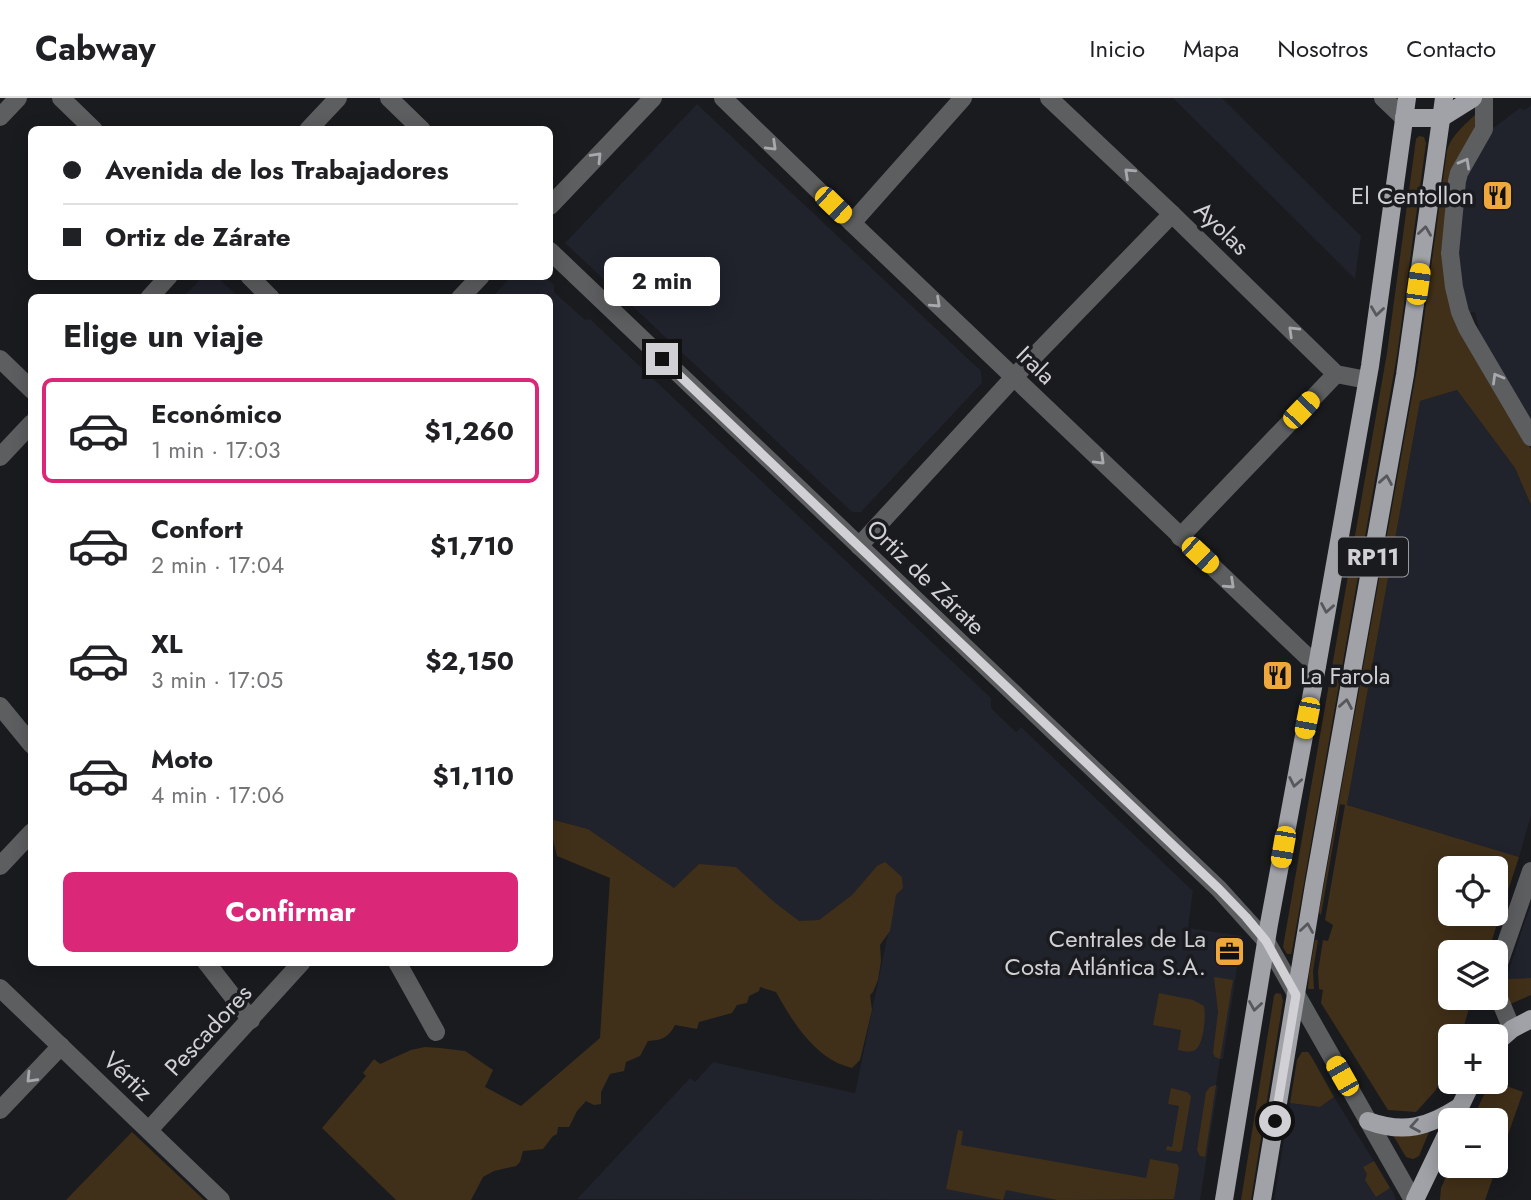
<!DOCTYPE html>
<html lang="es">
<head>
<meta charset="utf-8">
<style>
	body { margin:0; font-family:Jost,sans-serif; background:#f6f6f6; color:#202124; height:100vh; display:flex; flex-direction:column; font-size:26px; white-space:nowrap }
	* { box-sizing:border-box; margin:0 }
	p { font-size:23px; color:#757577 }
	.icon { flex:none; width:38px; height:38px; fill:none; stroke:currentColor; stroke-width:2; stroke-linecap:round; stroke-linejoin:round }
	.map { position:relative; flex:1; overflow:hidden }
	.drawer { position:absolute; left:28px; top:196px; width:525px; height:672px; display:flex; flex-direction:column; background:#fff; border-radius:10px; box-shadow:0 4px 18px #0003 }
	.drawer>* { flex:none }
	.hud { position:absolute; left:28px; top:28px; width:525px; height:154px; border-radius:10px; box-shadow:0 4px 18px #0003; display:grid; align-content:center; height:154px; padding:0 35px; background:#fff }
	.buttons { position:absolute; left:1438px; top:758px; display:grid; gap:14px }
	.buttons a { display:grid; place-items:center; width:70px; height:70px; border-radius:10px; background:#fff; box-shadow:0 4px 18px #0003; font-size:35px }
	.end { position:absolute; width:32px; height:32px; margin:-16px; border:9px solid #d1d1d5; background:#111; box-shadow:0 0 0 4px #111 }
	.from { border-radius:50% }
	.bubble { position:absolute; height:49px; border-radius:10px; background:#fff; box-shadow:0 4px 18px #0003; font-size:23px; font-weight:700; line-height:49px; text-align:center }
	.car { position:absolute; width:21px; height:42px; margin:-21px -10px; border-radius:9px; box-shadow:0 0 5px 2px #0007; background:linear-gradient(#f5c518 24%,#345 0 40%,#f5c518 0 76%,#345 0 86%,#f5c518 0) }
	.hud b { display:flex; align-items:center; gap:24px; height:66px; font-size:26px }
	.hud b+b { border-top:2px solid #e0e0e0 }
	.hud i { width:18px; height:18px; background:#202124 }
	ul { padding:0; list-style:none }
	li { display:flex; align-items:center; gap:21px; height:105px; margin:0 14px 10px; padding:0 21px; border:4px solid transparent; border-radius:10px }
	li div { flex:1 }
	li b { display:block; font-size:26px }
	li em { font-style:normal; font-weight:700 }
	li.active { border-color:#db2777 }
	li>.icon { width:63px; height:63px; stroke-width:1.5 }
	h2 { padding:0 35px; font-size:32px; line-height:84px }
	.primary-button { display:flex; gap:14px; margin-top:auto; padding:14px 35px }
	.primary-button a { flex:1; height:80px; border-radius:10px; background:#db2777; color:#fff; font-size:28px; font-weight:700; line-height:80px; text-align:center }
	header { display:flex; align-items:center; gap:42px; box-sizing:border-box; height:98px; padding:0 35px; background:#fff; border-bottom:2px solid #e0e0e0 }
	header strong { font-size:33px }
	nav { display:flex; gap:38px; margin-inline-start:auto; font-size:24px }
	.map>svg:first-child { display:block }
</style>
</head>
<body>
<header>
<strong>Cabway</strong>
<nav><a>Inicio</a><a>Mapa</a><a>Nosotros</a><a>Contacto</a></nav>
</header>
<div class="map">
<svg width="1531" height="1102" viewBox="0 0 1531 1102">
	<rect width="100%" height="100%" fill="#1a1b1f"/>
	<g fill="#20222c">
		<polygon points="1173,0 1222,0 1361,138 1355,181"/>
		<polygon points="697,6 981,273 982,285 861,414 852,414 565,145"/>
		<polygon points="1531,7 1531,321 1481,240 1475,214 1468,215 1455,152 1460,95 1488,34 1520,10 1525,12"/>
		<polygon points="204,178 217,179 239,199 183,199"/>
		<polygon points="511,179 545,179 554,187 554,194 585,222 590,221 991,600 991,610 1016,634 1021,629 1193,793 1188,830 1242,838 1223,961 1220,961 1216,987 1218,988 1200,1102 577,1101 690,980 695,984 713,964 855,995 896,797 903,790 902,779 891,770 877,768 852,797 819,822 796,825 699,766 674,790 588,731 550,721 550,200 491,200"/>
		<polygon points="1457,292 1515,370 1531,407 1531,718 1519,759 1347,707 1420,303"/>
		<polygon points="1531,807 1531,880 1506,881 1524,826"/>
		<polygon points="1334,999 1393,1094 1396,1102 1274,1102 1290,1005 1320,1009"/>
	</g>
	<g fill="#413019" fill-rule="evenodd">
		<path d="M1477,15L1473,39L1469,49H1464L1451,76L1441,154L1499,296L1531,351V407L1515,370L1457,292L1420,303L1347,707L1519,759L1488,854H1451V900H1472L1461,938H1451V964L1435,993L1416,1014L1388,1012L1321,905L1323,892L1319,891L1318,874L1323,842L1328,843L1333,827L1325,822L1345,707L1340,706L1321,817L1319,814L1418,265L1447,52C1452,36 1466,26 1477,15ZM1451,770H1496V816H1451Z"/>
		<polygon points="1419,38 1424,39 1426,45 1397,257 1292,853 1291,856 1287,856 1283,849 1387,255 1416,41"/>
		<path d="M550,721L588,731L674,790L699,766L736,769L774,804L799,823L819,822L852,797L877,768L885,764L902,779L903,790L896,797L890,833L880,847L881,863L878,882L873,894L870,897L872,912L860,962L852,970C846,968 838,966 832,962C806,946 790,919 776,894L760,889L759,893L749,898L747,905L737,907L732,915L699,924L697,931L675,927C668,940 662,942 648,943L640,958L626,964L624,973L610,976L601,994V1006L594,1007L586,1003L577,1013L569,1029H558L557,1036L553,1038L543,1051L523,1053L520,1064L516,1068L494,1073L483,1079L471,1102H396L322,1030L366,978L363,975L374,961L380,966L411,952L425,949L440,950L465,953L493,972L485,989L521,1008L600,940L610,780L557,758L551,734L550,733Z"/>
		<polygon points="1315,842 1318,842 1313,873 1314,891 1308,891 1309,876"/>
		<polygon points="1214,879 1233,882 1220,961 1215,959 1213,955 1218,914"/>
		<polygon points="1531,880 1531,897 1508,907 1505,898 1506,881"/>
		<path d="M1159,895L1193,902L1204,908C1206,917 1204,947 1195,952C1190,955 1184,953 1178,952L1181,932L1153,927Z"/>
		<polygon points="1276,895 1281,896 1283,903 1251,1102 1241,1102 1274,898"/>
		<polygon points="1302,954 1308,954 1311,958 1334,999 1320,1009 1290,1005 1297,962"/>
		<polygon points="1490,984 1495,984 1523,994 1485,1102 1440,1102 1441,1090 1451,1068 1496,1068 1496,1022 1472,1022"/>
		<polygon points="1216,987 1205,1059 1200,1058 1197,1052 1206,994 1210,989"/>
		<polygon points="1171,990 1187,994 1191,998 1182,1052 1180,1054 1166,1052 1167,1048 1172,1049 1179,1008 1168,1006"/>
		<polygon points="958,1032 963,1033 961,1047 1146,1080 1150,1061 1177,1066 1179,1070 1174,1101 1058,1102 1006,1092 1003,1102 946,1091"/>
		<polygon points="132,1034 204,1102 66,1102"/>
		<polygon points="1429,1034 1419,1058 1413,1061 1406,1059 1393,1037"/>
		<polygon points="1374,1063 1390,1090 1376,1099 1365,1082 1367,1076 1363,1069"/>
	</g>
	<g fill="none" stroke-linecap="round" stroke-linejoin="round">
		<g stroke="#5d5e60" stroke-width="18">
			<polyline points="61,0 94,32"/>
			<polyline points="389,0 422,32"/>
			<polyline points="723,0 852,125 1317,568"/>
			<polyline points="1049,0 1172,116 1336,276 1367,282"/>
			<polyline points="1383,0 1404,20"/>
			<polyline points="1484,0 1484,31 1459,75 1457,83 1450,155 1454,189 1460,214 1467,230 1531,339"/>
			<polyline points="0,19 18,0"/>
			<polyline points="308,32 338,0"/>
			<polyline points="550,108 653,0"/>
			<polyline points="852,125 963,0"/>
			<polyline points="550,153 1219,791 1266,843 1413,1102"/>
			<polyline points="249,178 271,200"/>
			<polyline points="149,200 169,178"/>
			<polyline points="460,200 481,178"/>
			<polyline points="0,261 32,292"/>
			<polyline points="0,359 32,325"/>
			<polyline points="1180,439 1336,276"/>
			<polyline points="859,448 1014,279 1172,116"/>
			<polyline points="0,608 32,647"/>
			<polyline points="0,768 32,734"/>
			<polyline points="206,864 251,922"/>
			<polyline points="397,864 436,934"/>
			<polyline points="1496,874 1531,773"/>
			<polyline points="1496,885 1499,900 1512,931"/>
			<polyline points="0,890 221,1102"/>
			<polyline points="0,1012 61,948"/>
			<polyline points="149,1032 302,864"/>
		</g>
		<g stroke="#a1a2a7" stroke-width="18">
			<polyline points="1404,20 1441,20"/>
			<polyline points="1441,20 1473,0"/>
			<polyline points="1496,945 1512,931 1531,921"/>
			<polyline points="1455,1019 1472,984"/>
			<path d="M1368,1023C1404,1036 1428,1029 1459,1009"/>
			<polyline points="1224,1102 1269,826 1317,568 1370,268 1407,0"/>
			<polyline points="1262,1102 1314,787 1405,277 1444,0"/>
			<polyline points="1415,1102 1451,1027"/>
		</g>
	</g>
	<defs><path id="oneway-chevron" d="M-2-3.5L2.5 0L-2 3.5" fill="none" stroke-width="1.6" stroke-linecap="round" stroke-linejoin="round" transform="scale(1.75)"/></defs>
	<g stroke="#a8a9ac">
		<use href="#oneway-chevron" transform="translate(772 48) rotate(44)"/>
		<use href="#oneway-chevron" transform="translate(597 59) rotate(-46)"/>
		<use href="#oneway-chevron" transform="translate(1465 65) rotate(-61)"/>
		<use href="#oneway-chevron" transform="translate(1129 75) rotate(-137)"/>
		<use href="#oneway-chevron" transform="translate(936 205) rotate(43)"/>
		<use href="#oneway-chevron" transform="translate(1293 233) rotate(-136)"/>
		<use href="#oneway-chevron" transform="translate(1497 280) rotate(-120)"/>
		<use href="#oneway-chevron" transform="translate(1100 362) rotate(44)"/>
		<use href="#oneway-chevron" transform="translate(1230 486) rotate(43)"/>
		<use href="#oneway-chevron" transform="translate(31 980) rotate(134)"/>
	</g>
	<g stroke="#57585c">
		<use href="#oneway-chevron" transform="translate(1425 133) rotate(-82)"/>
		<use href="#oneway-chevron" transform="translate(1377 213) rotate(98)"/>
		<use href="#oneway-chevron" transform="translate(1386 382) rotate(-80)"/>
		<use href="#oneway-chevron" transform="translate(1327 510) rotate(100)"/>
		<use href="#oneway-chevron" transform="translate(1346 606) rotate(-80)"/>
		<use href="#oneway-chevron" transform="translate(1295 684) rotate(101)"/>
		<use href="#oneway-chevron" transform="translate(1307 830) rotate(-81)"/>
		<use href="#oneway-chevron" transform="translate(1255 908) rotate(99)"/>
		<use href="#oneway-chevron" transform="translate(1415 1028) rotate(170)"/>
	</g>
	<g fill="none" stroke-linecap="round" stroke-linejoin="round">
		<polyline stroke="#d1d1d5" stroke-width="9" points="662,261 1219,791 1246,819 1266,843 1296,897 1275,1023"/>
	</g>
	<defs>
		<symbol id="restaurant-square" viewBox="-11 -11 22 22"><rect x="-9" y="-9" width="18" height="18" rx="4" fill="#eea83c" stroke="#1a1b1f"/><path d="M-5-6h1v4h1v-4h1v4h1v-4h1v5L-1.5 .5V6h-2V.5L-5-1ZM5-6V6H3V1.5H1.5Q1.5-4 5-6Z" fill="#111"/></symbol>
		<symbol id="office-square" viewBox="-11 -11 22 22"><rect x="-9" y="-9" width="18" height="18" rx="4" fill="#eea83c" stroke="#1a1b1f"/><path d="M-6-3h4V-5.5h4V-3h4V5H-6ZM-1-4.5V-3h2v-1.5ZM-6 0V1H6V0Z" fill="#111"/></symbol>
	</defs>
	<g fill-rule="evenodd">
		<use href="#restaurant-square" x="1480" y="80" width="35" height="35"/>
		<use href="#restaurant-square" x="1260" y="560" width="35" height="35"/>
		<use href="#office-square" x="1212" y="836" width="35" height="35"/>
	</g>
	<g text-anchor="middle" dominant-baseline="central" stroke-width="7" stroke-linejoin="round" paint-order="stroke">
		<rect fill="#1a1b1f" stroke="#9a9a9e" stroke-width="2" x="1338" y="439.5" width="70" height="39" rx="5"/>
		<g font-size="23" font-weight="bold" fill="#d1d1d5">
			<text x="1373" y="459">RP11</text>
		</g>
		<g font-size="24" fill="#d1d1d5" stroke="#1a1b1f" text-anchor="end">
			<text x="1474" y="97">El Centollon</text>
			<text x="1300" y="577" text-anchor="start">La Farola</text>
			<text x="1206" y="840">Centrales de La<tspan x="1206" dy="28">Costa Atlántica S.A.</tspan></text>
		</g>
		<g font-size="24" fill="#d1d1d5" stroke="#1a1b1f">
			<text transform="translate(1222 130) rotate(44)">Ayolas</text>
			<text transform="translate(1036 267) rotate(44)">Irala</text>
			<text transform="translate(926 479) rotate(44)">Ortiz de Zárate</text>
			<text transform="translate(208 932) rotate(-47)">Pescadores</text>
			<text transform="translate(128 978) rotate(44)">Vértiz</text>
		</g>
	</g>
</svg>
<div class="buttons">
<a><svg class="icon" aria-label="locate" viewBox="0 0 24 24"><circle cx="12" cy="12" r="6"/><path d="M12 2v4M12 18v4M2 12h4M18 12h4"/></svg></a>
<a><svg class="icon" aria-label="layers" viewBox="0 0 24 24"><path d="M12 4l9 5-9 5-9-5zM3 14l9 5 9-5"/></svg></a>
<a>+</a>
<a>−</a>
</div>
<i class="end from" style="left:1275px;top:1023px"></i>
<i class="end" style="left:662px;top:261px"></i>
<div class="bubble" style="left:604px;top:159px;width:116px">2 min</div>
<i class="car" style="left:833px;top:107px;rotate:134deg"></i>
<i class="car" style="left:1418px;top:186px;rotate:8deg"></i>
<i class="car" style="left:1301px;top:312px;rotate:44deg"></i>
<i class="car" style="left:1200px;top:457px;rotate:133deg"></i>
<i class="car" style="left:1307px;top:620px;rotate:191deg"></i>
<i class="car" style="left:1283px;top:749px;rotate:190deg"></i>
<i class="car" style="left:1342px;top:978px;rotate:330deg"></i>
<div class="hud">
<b><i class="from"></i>Avenida de los Trabajadores</b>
<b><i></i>Ortiz de Zárate</b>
</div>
<section class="drawer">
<h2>Elige un viaje</h2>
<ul>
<li class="active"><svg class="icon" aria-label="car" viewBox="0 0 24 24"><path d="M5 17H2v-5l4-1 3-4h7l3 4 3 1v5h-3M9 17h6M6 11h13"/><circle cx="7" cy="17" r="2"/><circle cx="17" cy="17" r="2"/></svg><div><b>Económico</b><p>1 min · 17:03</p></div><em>$1,260</em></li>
<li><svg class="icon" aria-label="car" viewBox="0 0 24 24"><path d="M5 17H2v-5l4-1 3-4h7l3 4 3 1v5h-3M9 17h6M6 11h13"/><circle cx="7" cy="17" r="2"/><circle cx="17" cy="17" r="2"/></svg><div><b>Confort</b><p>2 min · 17:04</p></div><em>$1,710</em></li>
<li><svg class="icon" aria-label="car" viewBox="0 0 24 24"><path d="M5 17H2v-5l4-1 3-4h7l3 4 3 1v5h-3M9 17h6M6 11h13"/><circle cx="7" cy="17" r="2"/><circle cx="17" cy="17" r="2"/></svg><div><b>XL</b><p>3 min · 17:05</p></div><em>$2,150</em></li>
<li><svg class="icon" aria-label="car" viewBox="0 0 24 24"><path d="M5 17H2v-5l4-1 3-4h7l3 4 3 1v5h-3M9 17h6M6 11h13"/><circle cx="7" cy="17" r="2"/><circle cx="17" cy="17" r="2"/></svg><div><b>Moto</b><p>4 min · 17:06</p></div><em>$1,110</em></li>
</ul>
<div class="primary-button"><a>Confirmar</a></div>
</section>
</div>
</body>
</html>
